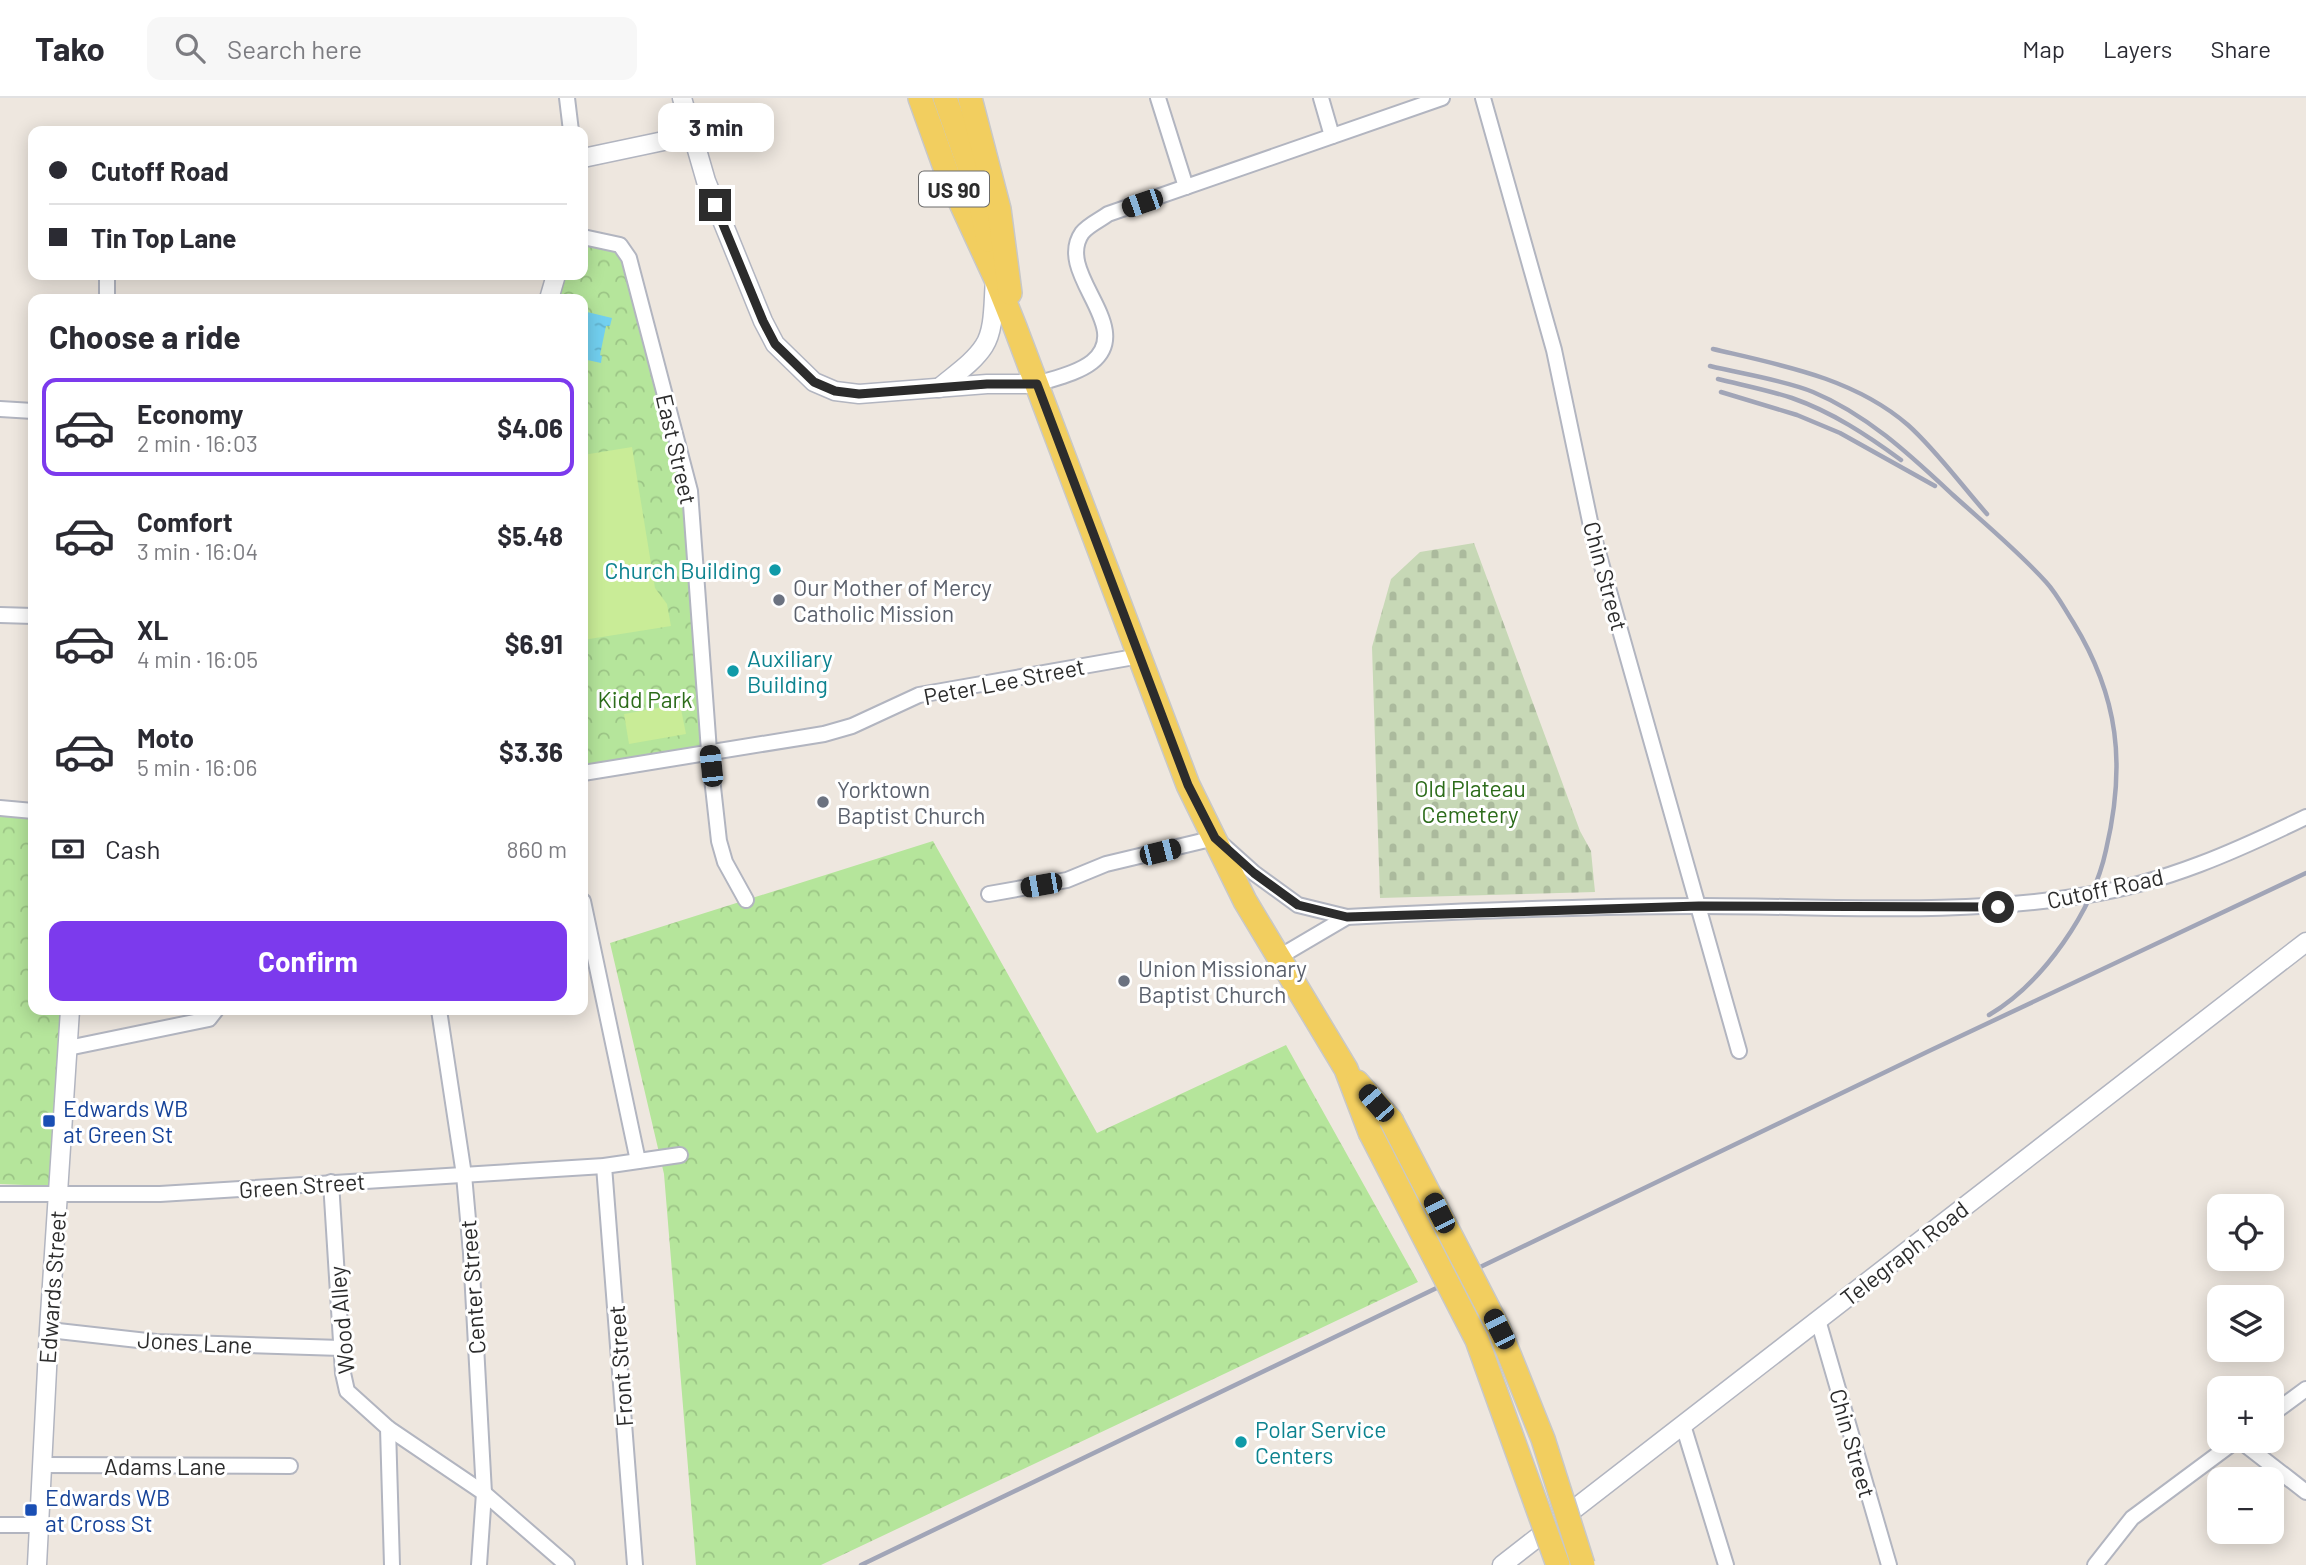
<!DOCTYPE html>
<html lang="en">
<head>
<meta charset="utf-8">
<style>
	body { margin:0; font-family:Barlow,sans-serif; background:#f7f7f7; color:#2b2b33; height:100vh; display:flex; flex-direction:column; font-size:26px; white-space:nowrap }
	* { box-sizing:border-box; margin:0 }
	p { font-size:23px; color:#7c7c81 }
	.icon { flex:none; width:38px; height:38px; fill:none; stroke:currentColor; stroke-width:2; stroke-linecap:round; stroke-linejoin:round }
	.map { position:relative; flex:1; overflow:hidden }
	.sheet { position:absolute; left:28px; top:196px; width:560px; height:721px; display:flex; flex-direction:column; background:#fff; border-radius:14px; box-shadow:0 4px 18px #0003 }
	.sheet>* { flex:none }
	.guide { position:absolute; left:28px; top:28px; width:560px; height:154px; border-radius:14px; box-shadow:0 4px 18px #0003; display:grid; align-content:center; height:154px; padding:0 21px; background:#fff }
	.buttons { position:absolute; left:2207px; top:1096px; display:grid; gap:14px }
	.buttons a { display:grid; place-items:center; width:77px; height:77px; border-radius:14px; background:#fff; box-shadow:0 4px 18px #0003; font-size:35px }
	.end { position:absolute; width:32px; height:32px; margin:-16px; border:9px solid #2c2c2c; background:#fff; box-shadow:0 0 0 4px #fff }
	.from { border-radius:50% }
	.bubble { position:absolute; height:49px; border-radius:14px; background:#fff; box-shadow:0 4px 18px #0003; font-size:23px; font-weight:700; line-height:49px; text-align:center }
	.car { position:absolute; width:21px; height:42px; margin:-21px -10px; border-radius:9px; box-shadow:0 0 5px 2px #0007; background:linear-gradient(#222 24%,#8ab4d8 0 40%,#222 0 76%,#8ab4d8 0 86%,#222 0) }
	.guide b { display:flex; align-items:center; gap:24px; height:66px; font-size:26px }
	.guide b+b { border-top:2px solid #e1e1e2 }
	.guide i { width:18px; height:18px; background:#2b2b33 }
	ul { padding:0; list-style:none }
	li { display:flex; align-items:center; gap:21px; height:98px; margin:0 14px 10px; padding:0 7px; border:4px solid transparent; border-radius:14px }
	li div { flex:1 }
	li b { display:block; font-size:26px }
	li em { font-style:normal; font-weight:700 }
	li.on { border-color:#7c3aed }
	li>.icon { width:63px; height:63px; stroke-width:1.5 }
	h2 { padding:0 21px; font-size:32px; line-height:84px }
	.pay { display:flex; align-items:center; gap:18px; height:77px; padding:0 21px; font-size:26px }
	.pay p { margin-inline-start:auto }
	.cta { display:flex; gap:14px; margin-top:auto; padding:14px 21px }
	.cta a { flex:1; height:80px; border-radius:14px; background:#7c3aed; color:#fff; font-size:28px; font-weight:700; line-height:80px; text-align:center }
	header { display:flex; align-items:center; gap:42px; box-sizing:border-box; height:98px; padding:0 35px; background:#fff; border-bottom:2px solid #e1e1e2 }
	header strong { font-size:33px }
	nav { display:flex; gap:38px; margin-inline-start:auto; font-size:24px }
	.search { width:490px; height:63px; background:#f7f7f7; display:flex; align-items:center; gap:18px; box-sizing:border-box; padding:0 24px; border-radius:14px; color:#7c7c81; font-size:26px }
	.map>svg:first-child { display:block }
</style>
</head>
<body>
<header>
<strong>Tako</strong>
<div class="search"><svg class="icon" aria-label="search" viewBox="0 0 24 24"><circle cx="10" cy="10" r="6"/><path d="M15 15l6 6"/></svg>Search here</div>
<nav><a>Map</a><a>Layers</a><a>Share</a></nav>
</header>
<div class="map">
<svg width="2306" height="1467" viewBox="0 0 2306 1467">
	<defs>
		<pattern id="forest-crowns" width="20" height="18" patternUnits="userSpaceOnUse" patternTransform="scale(1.75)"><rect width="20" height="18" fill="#b5e59b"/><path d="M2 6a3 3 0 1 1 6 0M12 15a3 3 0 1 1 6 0" fill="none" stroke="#9cc586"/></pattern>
		<pattern id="cemetery-stones" width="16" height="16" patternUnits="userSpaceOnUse" patternTransform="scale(1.75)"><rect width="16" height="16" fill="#c7d8b6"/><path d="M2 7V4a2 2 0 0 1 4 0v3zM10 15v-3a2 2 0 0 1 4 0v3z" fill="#abba9d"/></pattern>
		<pattern id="water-ripples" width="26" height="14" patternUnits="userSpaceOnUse" patternTransform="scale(1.75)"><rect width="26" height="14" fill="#72d0f0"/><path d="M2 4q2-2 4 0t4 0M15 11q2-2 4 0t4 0" fill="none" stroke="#63b3ce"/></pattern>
	</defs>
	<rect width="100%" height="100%" fill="#eee7df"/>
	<g fill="url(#forest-crowns)">
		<polygon points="583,139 620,147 690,393 709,653 583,675 583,201 549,201 556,177 583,177"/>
		<polygon points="0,717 33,719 33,912 62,912 50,1088 0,1086"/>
		<polygon points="933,743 1097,1035 1286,947 1418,1184 821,1467 696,1467 664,1076 610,845"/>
	</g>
	<polygon fill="url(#cemetery-stones)" points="1474,445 1558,673 1580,733 1591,753 1595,794 1380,800 1372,549 1391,481 1420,454"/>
	<g fill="#c9ec97">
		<polygon points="632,349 655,490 667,506 671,528 583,542 583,357"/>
		<polygon points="680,606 686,636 629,646 624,616"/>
	</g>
	<polygon fill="url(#water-ripples)" points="583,213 612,220 610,228 606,228 600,257 602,258 601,265 583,261"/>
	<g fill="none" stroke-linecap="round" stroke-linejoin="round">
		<defs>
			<g id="minor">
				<polyline points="567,0 571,33"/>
				<polyline points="1158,0 1186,89"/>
				<polyline points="1321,0 1332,38"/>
				<polyline points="1483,0 1554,252 1592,433 1739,953"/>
				<polyline points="583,139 620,147 629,160 690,393 709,653 719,743 725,764 746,802"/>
				<polyline points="107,177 107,201"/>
				<path d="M1037,286C1055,280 1078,275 1092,264C1136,229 1054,175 1082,135C1088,127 1100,122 1108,116L1442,0"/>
				<polyline points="0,311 33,313"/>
				<polyline points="0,517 33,518"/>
				<polyline points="583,675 824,636 852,628 919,597 1140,558"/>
				<polyline points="0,710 33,713"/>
				<path d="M989,796L1067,782L1106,766L1215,740L1254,775L1298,807L1347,819C1464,813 1583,808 1701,808C1830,808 1960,818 2087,797C2165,785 2236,753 2306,719"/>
				<polyline points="583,803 638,1063"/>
				<polyline points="1279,859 1347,819"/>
				<polyline points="439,912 464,1077 471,1155 484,1395 479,1467"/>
				<polyline points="68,950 209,921 216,912"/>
				<polyline points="604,1068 635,1467"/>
				<polyline points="331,1084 343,1275 347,1293 388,1330 392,1467"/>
				<polyline points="0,1096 160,1096 604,1068 680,1057"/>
				<polyline points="1818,1222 1889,1467"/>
				<polyline points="49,1232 156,1244 341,1250"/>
				<polyline points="2272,1316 2306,1291"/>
				<polyline points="1683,1327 1726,1467"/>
				<polyline points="388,1330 484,1395 567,1467"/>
				<polyline points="2239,1342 2306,1394"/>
				<polyline points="41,1367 290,1368"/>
				<polyline points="0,1427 38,1427"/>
				<polyline points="2095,1467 2132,1420 2237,1342"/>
			</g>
			<g id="tertiary">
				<polyline points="682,0 706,83 763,223 775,246 814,284 835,293 859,296 987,286 1037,286"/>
				<polyline points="583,60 692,37"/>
				<polyline points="549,201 556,177"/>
				<path d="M939,290C954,277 973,265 984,248C995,231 993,203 995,183"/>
				<polyline points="37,1467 49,1232 70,912"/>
				<polyline points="1502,1467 2306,844"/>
			</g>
			<g id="primary">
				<polyline points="920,0 947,75 995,179 1015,229 1188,687 1245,803 1346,971 1370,1034"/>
				<polyline points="945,0 978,94 988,142"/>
				<polyline points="970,0 999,111 1010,195"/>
				<polyline points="1357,984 1391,1022"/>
			</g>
		</defs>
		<use href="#minor" stroke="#b2b5c0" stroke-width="18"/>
		<use href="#tertiary" stroke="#b2b5c0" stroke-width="21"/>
		<use href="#primary" stroke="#c8c8c8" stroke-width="26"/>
		<use href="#minor" stroke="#fff" stroke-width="14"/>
		<use href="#tertiary" stroke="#fff" stroke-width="18"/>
		<use href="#primary" stroke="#f2ce5f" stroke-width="23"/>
		<g stroke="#a1a5b7" stroke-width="4.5">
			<path d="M1713,251C1781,267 1854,280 1908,327C1936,352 1962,388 1987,416"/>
			<path d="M1710,268C1742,276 1784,282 1813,294C1868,317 1911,358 1953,397C1984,425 2018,453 2046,484C2057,496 2064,510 2073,524C2119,599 2126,667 2106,752C2093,813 2043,885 1989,917"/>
			<path d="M1718,281C1742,287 1768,292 1792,300C1832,314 1867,337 1901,362"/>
			<polyline points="1721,294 1797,317 1840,335 1935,388"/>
			<polyline points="861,1467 1929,953 2306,775"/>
		</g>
		<defs>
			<g id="primary-bridge">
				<polyline points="1391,1022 1499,1231 1543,1341 1583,1467"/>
				<polyline points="1370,1034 1477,1242 1558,1467"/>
			</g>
		</defs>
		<use href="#primary-bridge" stroke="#c8c8c8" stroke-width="26" stroke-linecap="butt"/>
		<use href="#primary-bridge" stroke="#f2ce5f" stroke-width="23"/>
	</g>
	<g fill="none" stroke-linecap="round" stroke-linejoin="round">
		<polyline stroke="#2c2c2c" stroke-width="9" points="715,107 763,223 775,246 814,284 835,293 859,296 987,286 1037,286 1188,687 1215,740 1254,775 1298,807 1347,819 1699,808 1998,809"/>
	</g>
	<g fill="#0f9aa8" stroke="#fff" stroke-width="2.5">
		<circle cx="775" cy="472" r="7"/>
		<circle cx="733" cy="573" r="7"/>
		<circle cx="1241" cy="1344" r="7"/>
	</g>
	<g fill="#6b7280" stroke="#fff" stroke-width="2.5">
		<circle cx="779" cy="502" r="7"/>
		<circle cx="823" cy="704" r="7"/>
		<circle cx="1124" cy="883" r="7"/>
	</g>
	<g fill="#1a4fb4" stroke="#fff" stroke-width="2.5">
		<rect x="42" y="1016" width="14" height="14" rx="3.5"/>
		<rect x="24" y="1405" width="14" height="14" rx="3.5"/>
	</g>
	<g text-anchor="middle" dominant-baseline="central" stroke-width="6" stroke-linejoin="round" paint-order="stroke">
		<rect fill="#fff" stroke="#6b6b6b" stroke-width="2" x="919" y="73.5" width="70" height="35" rx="5"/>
		<g font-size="21" font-weight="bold" fill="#2c2c2c">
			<text x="954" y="91">US 90</text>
		</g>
		<g font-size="23" fill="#2c2c2c" stroke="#fff">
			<text transform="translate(677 351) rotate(77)">East Street</text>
			<text transform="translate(1606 478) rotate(75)">Chin Street</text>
			<text transform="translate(1004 583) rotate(-11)">Peter Lee Street</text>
			<text transform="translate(2105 790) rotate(-12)">Cutoff Road</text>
			<text transform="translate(302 1087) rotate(-4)">Green Street</text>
			<text transform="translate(1904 1155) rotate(-38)">Telegraph Road</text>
			<text transform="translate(52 1189) rotate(-86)">Edwards Street</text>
			<text transform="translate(472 1189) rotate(-94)">Center Street</text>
			<text transform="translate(341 1222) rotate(-95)">Wood Alley</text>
			<text transform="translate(195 1244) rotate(3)">Jones Lane</text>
			<text transform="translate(620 1268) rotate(-94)">Front Street</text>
			<text transform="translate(1853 1345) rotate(74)">Chin Street</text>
			<text x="165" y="1368">Adams Lane</text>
		</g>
		<g font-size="23" fill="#0d838f" stroke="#fff" text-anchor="start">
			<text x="761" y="472" text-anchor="end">Church Building</text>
			<text x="747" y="560">Auxiliary<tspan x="747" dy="26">Building</tspan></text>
			<text x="1255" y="1331">Polar Service<tspan x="1255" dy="26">Centers</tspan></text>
		</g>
		<g font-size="23" fill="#5b616d" stroke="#fff" text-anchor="start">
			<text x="793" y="489">Our Mother of Mercy<tspan x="793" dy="26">Catholic Mission</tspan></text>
			<text x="837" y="691">Yorktown<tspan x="837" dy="26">Baptist Church</tspan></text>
			<text x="1138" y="870">Union Missionary<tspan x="1138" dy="26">Baptist Church</tspan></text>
		</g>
		<g font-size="23" fill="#2c6c1a" stroke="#fff">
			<text x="645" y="601">Kidd Park</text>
			<text x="1470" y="690">Old Plateau<tspan x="1470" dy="26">Cemetery</tspan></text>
		</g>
		<g font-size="23" fill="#164399" stroke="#fff" text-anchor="start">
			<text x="63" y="1010">Edwards WB<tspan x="63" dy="26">at Green St</tspan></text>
			<text x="45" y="1399">Edwards WB<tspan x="45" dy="26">at Cross St</tspan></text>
		</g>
	</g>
</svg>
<div class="buttons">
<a><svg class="icon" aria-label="locate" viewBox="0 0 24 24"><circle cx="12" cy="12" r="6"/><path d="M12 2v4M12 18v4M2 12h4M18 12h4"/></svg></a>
<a><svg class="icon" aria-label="layers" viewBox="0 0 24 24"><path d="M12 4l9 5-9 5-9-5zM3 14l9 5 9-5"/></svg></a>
<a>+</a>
<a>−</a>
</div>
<i class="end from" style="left:1998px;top:809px"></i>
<i class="end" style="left:715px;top:107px"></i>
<div class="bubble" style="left:658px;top:5px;width:116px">3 min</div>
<i class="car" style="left:1142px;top:105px;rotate:251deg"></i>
<i class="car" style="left:711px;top:668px;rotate:354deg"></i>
<i class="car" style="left:1160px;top:754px;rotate:76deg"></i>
<i class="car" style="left:1041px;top:787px;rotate:260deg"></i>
<i class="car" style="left:1376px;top:1005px;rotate:319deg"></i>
<i class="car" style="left:1439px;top:1115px;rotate:333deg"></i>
<i class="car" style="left:1499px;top:1231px;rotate:333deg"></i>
<div class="guide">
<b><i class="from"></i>Cutoff Road</b>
<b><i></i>Tin Top Lane</b>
</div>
<section class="sheet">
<h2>Choose a ride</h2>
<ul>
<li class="on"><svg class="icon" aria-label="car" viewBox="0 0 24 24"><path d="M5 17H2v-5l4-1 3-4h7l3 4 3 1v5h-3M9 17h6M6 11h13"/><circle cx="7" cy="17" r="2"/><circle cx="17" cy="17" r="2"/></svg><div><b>Economy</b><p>2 min · 16:03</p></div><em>$4.06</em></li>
<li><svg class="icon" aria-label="car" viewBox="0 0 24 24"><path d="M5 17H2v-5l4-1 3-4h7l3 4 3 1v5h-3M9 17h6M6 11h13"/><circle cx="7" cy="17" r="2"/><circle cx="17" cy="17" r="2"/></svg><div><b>Comfort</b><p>3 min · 16:04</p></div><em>$5.48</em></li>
<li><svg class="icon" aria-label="car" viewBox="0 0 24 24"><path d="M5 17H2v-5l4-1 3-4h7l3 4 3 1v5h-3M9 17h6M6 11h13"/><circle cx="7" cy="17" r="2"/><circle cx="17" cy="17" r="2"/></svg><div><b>XL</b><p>4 min · 16:05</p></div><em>$6.91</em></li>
<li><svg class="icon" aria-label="car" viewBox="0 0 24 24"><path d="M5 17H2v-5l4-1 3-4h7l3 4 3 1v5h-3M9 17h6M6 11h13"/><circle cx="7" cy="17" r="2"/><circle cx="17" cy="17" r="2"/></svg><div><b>Moto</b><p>5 min · 16:06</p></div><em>$3.36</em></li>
</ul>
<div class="pay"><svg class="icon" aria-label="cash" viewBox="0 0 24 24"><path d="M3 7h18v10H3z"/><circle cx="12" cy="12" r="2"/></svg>Cash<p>860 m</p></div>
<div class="cta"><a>Confirm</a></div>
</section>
</div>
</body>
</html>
